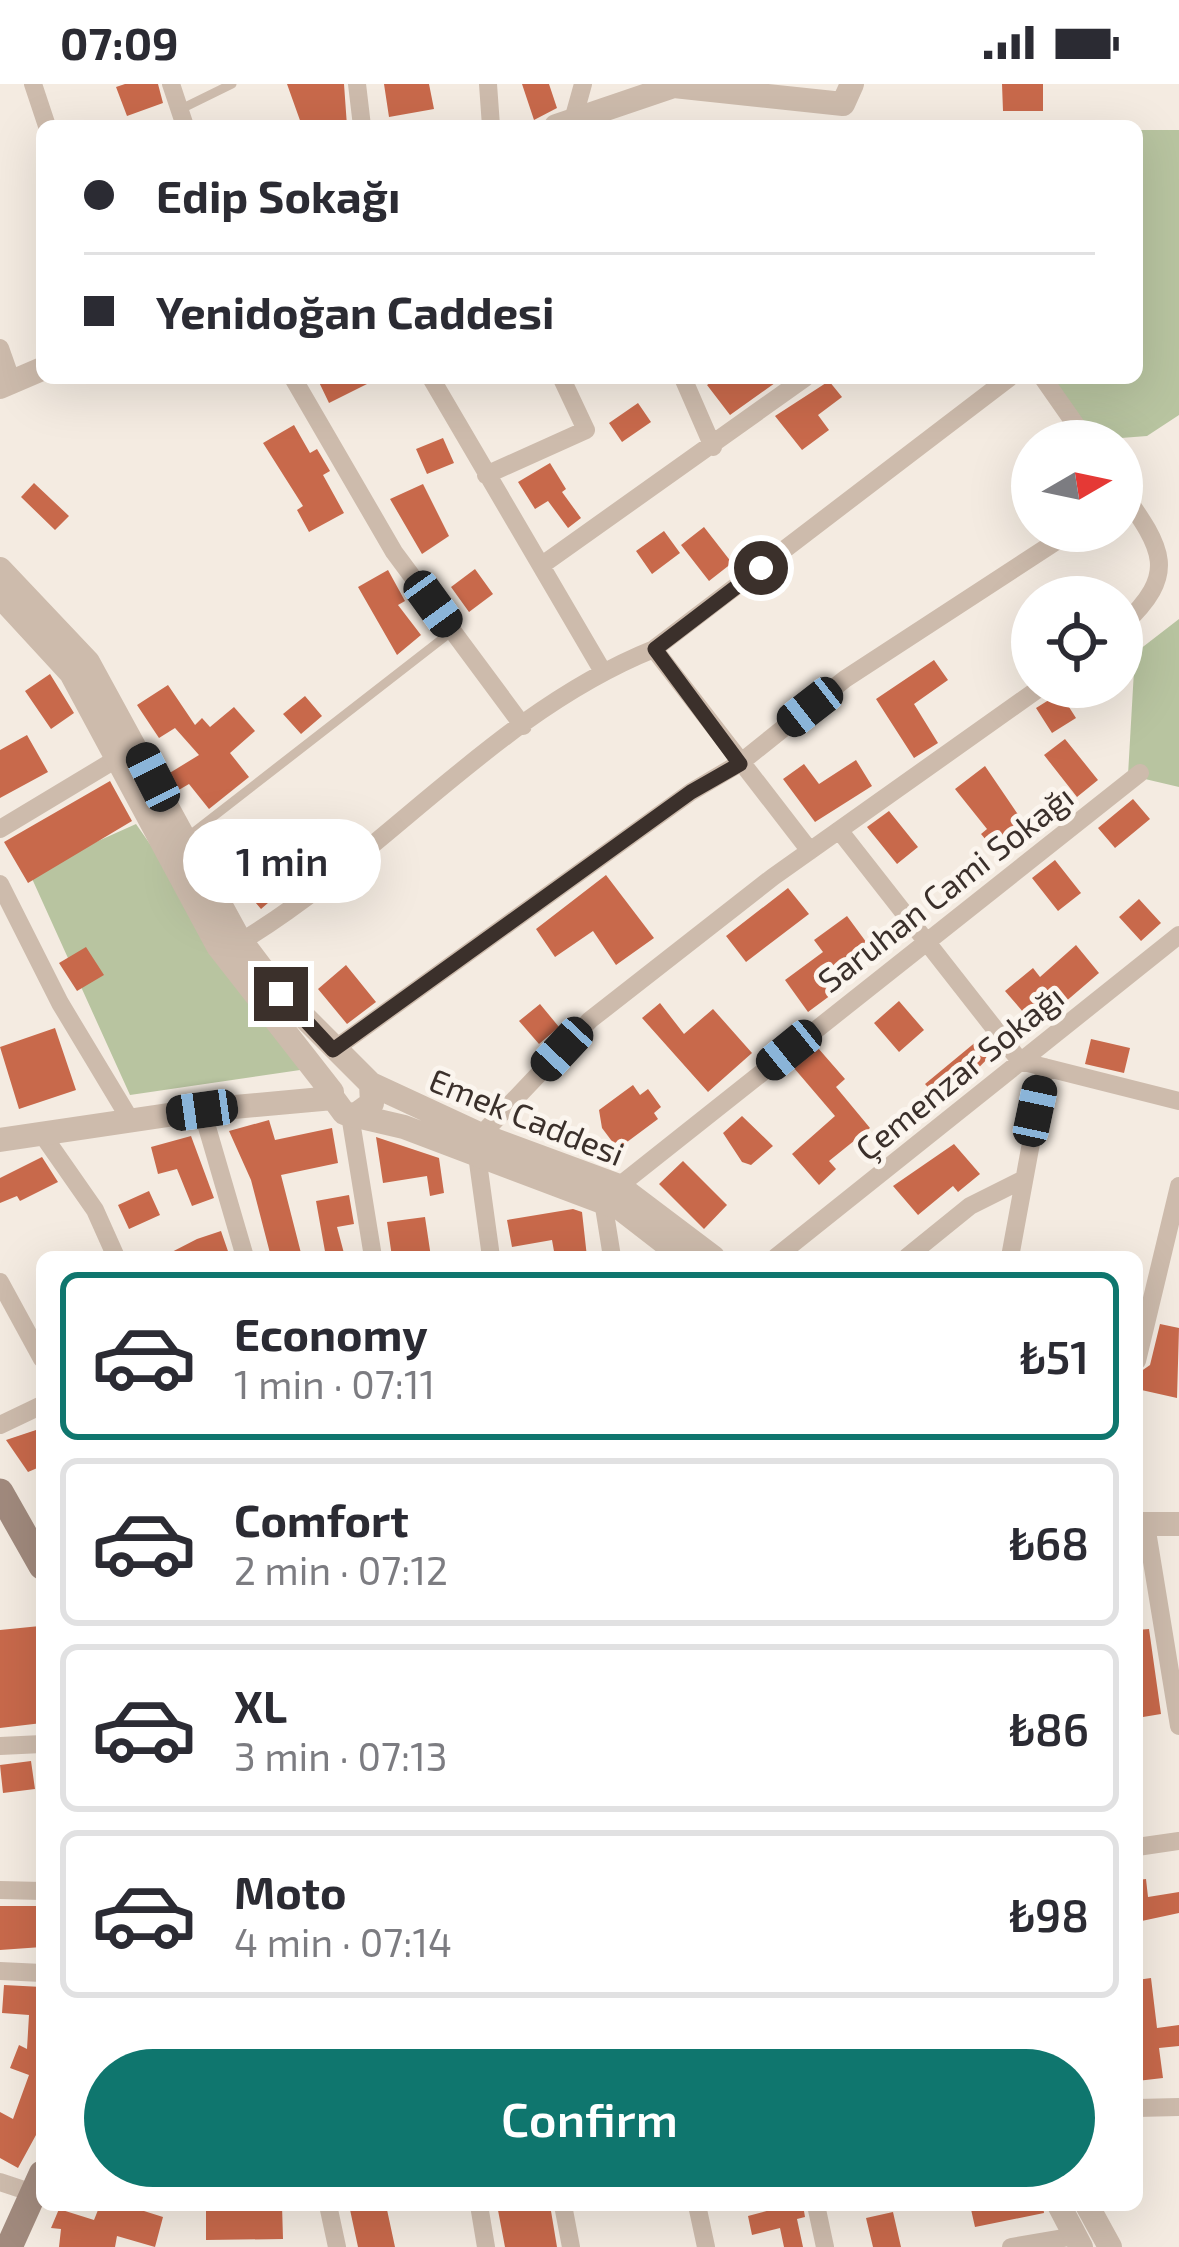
<!DOCTYPE html>
<html lang="en">
<head>
<meta charset="utf-8">
<style>
	body { margin:0; font-family:"Exo 2",sans-serif; background:#f7f7f7; color:#2b2b33; height:100vh; display:flex; flex-direction:column; font-size:45px; white-space:nowrap }
	* { box-sizing:border-box; margin:0 }
	p { font-size:39px; color:#7c7c81 }
	.icon { flex:none; width:66px; height:66px; fill:none; stroke:currentColor; stroke-width:2; stroke-linecap:round; stroke-linejoin:round }
	.map { position:relative; flex:1; overflow:hidden }
	.panel { position:absolute; left:36px; top:1167px; width:1107px; height:960px; display:flex; flex-direction:column; background:#fff; border-radius:18px; box-shadow:0 12px 48px #0002 }
	.panel>* { flex:none }
	.banner { position:absolute; left:36px; top:36px; width:1107px; height:264px; border-radius:18px; box-shadow:0 12px 48px #0002; display:grid; align-content:center; height:264px; padding:0 48px; background:#fff }
	.needle { width:78px; rotate:81deg }
	.fabs { position:absolute; left:1011px; top:336px; display:grid; gap:24px }
	.fabs a { display:grid; place-items:center; width:132px; height:132px; border-radius:50%; background:#fff; box-shadow:0 12px 48px #0002; font-size:60px }
	.end { position:absolute; width:54px; height:54px; margin:-27px; border:15px solid #3b302b; background:#fff; box-shadow:0 0 0 6px #fff }
	.from { border-radius:50% }
	.bubble { position:absolute; height:84px; border-radius:42px; background:#fff; box-shadow:0 12px 48px #0002; font-size:39px; font-weight:600; line-height:84px; text-align:center }
	.car { position:absolute; width:36px; height:72px; margin:-36px -18px; border-radius:15px; box-shadow:0 0 9px 3px #0007; background:linear-gradient(#222 24%,#8ab4d8 0 40%,#222 0 76%,#8ab4d8 0 86%,#222 0) }
	.banner b { display:flex; align-items:center; gap:42px; height:114px; font-size:45px }
	.banner b+b { border-top:3px solid #e1e1e2 }
	.banner i { width:30px; height:30px; background:#2b2b33 }
	ul { padding:21px 0 0; list-style:none }
	li { display:flex; align-items:center; gap:36px; height:168px; margin:0 24px 18px; padding:0 24px; border:6px solid #e1e1e2; border-radius:18px }
	li div { flex:1 }
	li b { display:block; font-size:45px }
	li em { font-style:normal; font-weight:600 }
	li.selected { border-color:#0f766e }
	li>.icon { width:108px; height:108px; stroke-width:1.5 }
	.action { display:flex; gap:24px; margin-top:auto; padding:24px 48px }
	.action a { flex:1; height:138px; border-radius:72px; background:#0f766e; color:#fff; font-size:48px; font-weight:600; line-height:138px; text-align:center }
	.status { display:flex; justify-content:space-between; align-items:center; height:84px; padding:0 60px; background:#fff; direction:ltr }
	.status svg { height:33px; fill:currentColor }
	.map>svg:first-child { display:block }
</style>
</head>
<body>
<div class="status"><b>07:09</b><svg viewBox="0 0 49 12"><path d="M0 12V9h3v3zM5 12V6h3v6zM10 12V3h3v9zM15 12V0h3v12zM26 1h20v11H26zM47 4h2v5h-2z"/></svg></div>
<div class="map">
<svg width="1179" height="2163" viewBox="0 0 1179 2163">
	<rect width="100%" height="100%" fill="#f4ebe1"/>
	<path fill="#b8c4a0" d="M1137,46H1179V331L1147,352L1082,357L1043,294H1137Z
		M1179,535V703L1128,691L1135,569Z
		M136,740L307,985L130,1011L29,788Z"/>
	<path fill="#c8694b" d="M125,0H158L163,19L127,32L116,3Z
		M287,0H344L347,42H302Z
		M384,0H429L434,25L389,33Z
		M522,0H549L557,24L534,36Z
		M1002,0H1043V27H1003Z
		M317,294H379L329,319Z
		M717,294H782L730,331L707,301Z
		M829,297L842,313L818,331L829,346L802,366L775,332Z
		M638,319L651,338L622,358L609,339Z
		M294,341L310,369L317,365L330,387L323,391L344,429L309,448L297,426L303,422L263,359Z
		M443,354L454,379L427,390L416,365Z
		M550,379L566,405L562,408L581,434L568,444L548,417L535,425L518,398Z
		M34,399L69,432L55,446L21,413Z
		M423,400L449,452L422,470L390,415Z
		M704,443L732,479L709,497L681,461Z
		M664,447L680,469L652,490L636,467Z
		M475,485L493,510L469,528L451,503Z
		M388,486L405,517L398,521L421,551L397,571L358,503Z
		M934,576L948,596L914,620L938,659L914,674L876,615Z
		M50,590L74,629L51,645L25,607Z
		M168,601L195,641L202,634L210,643L234,623L255,647L230,669L249,693L209,725L189,700L177,707L168,690L199,671L175,644L159,654L137,621Z
		M1060,609L1076,634L1052,649L1036,624Z
		M305,612L322,632L301,650L283,630Z
		M27,651L48,688L0,714V666Z
		M1065,655L1098,696L1077,713L1044,671Z
		M856,676L872,702L815,738L783,695L804,680L819,700Z
		M985,682L1032,751L1002,775L981,750L987,745L955,705Z
		M110,697L132,737L28,799L4,758Z
		M1133,715L1150,735L1115,764L1098,744Z
		M889,727L918,763L897,780L867,743Z
		M322,738L342,762L310,789L290,764Z
		M1055,776L1081,809L1058,827L1032,794Z
		M266,786L283,806L261,825L244,805Z
		M606,791L654,854L616,881L593,847L555,873L536,845Z
		M788,804L809,830L746,878L726,852Z
		M1139,815L1161,839L1141,857L1119,833Z
		M847,832L872,866L828,898L835,908L808,928L785,896L823,868L814,856Z
		M1076,861L1099,889L1036,943L1005,907L1033,884L1040,893Z
		M86,863L104,891L77,907L59,879Z
		M346,881L376,918L347,940L318,905Z
		M899,917L924,946L899,968L874,939Z
		M660,919L684,950L713,925L752,969L708,1008L642,934Z
		M540,920L559,943L539,960L519,937Z
		M55,944L76,1006L19,1025L0,963Z
		M983,952L995,967L949,1014L941,1005L935,1011L925,1000Z
		M1091,955L1130,964L1124,989L1085,980Z
		M818,964L845,995L836,1003L870,1044L829,1077L836,1085L819,1101L792,1070L835,1032L794,984Z
		M633,1001L640,1011L648,1005L661,1023L654,1029L658,1035L623,1061L619,1056L614,1060L602,1044L599,1026Z
		M742,1032L773,1062L751,1081L742,1078L723,1049Z
		M269,1036L275,1056L332,1044L338,1079L281,1091L302,1173H271L251,1096L229,1047Z
		M191,1052L214,1114L192,1122L177,1085L158,1090L151,1063Z
		M376,1053L439,1074L444,1109L430,1112L427,1092L383,1099Z
		M954,1060L980,1090L958,1108L953,1102L918,1131L893,1102Z
		M42,1073L58,1098L20,1117L17,1112L0,1119V1094Z
		M683,1077L727,1121L704,1145L659,1100Z
		M149,1107L160,1131L129,1145L118,1121Z
		M349,1111L354,1140L337,1143L345,1173H326L316,1117Z
		M573,1125L582,1128L587,1173H555L552,1156L512,1163L507,1136Z
		M425,1133L431,1173H392L387,1138Z
		M221,1147L230,1173H162L197,1155Z
		M1160,1240L1179,1244L1177,1314L1137,1305V1290L1150,1281Z
		M42,1344V1382L28,1388L6,1356Z
		M40,1542L42,1639L0,1644V1546Z
		M1149,1545L1161,1630L1137,1634V1546Z
		M31,1677L35,1705L3,1709L0,1681Z
		M1146,1795L1148,1813L1179,1808V1829L1137,1838V1796Z
		M0,1822H42V1863L0,1866Z
		M1151,1894L1157,1944L1179,1941V1962L1159,1964L1163,1994L1137,1997V1896Z
		M4,1901L42,1903V2040L18,2084L0,2074V2028L13,2035L29,1991L10,1984L19,1961L27,1965L29,1931L2,1929Z
		M100,2121H125L163,2133L155,2163L117,2152L115,2163H59L61,2145L51,2144L59,2125L94,2136Z
		M206,2121H282L283,2155L206,2156Z
		M349,2121H386L395,2163H358Z
		M497,2121H550L557,2163H505Z
		M773,2121H803L805,2133L797,2135L803,2163H784L780,2144L752,2151L748,2132L774,2125Z
		M970,2121H1043L1044,2129L975,2143Z
		M893,2128L901,2163H873L866,2134Z"/>
	<g fill="none" stroke-linecap="round" stroke-linejoin="round">
		<path stroke="#cdbbac" stroke-width="9" d="M179,26L232,0
			M186,754L451,548"/>
		<path stroke="#cdbbac" stroke-width="18" d="M33,0L47,42
			M171,0L185,42
			M357,0L362,42
			M488,0L491,42
			M573,36L583,0
			M0,264L12,298
			M293,294L394,468L523,642
			M431,294L602,586
			M683,294L713,363
			M1043,294L1087,357
			M486,391L586,346L562,295
			M1122,407C1163,466 1179,489 1122,542
			M542,481L805,294
			M654,565L1009,294
			M0,745L128,668
			M839,746L1020,977L1179,1017
			M0,800L60,919L131,1037
			M242,857C385,770 497,628 654,565L810,767
			M333,966L691,708L740,679L845,595L1072,447
			M202,1026L245,1173
			M350,1031L373,1173
			M42,1050L95,1126L116,1173
			M481,1051L590,936L773,793L1041,603
			M477,1071L491,1173
			M619,1102L1140,689
			M603,1117L612,1173
			M776,1173L1179,851
			M907,1173L970,1122L1022,1096
			M1010,1173L1045,983
			M0,1198L42,1275
			M1137,1277L1179,1102
			M0,1341L42,1321
			M1146,1441L1179,1642
			M0,1662L42,1660
			M1137,1763L1179,1757
			M0,1806L42,1807
			M0,1887L42,1889
			M1137,2024L1179,2023
			M0,2098L33,2109
			M328,2121L337,2163
			M479,2121L486,2163
			M563,2121L571,2163
			M697,2121L706,2163
			M816,2121L825,2163
			M1011,2163L1075,2152"/>
		<path stroke="#cdbbac" stroke-width="24" d="M556,42L674,2L843,20L852,0
			M0,303L42,285
			M0,485L88,578L238,853L281,910L371,1000L372,1019L357,1030
			M0,512L71,589L218,862L332,1008
			M371,1000L481,1051L619,1102L713,1173
			M333,1014L344,1029L404,1043L621,1125L683,1173
			M0,1056L202,1026L333,1014
			M1137,1440H1179
			M1059,2121L1081,2163
			M1087,2121L1110,2163"/>
		<path stroke="#a18a7d" stroke-width="27" d="M0,1408L42,1482
			M9,2163L42,2090"/>
	</g>
	<g fill="none" stroke-linecap="round" stroke-linejoin="round">
		<path stroke="#3b302b" stroke-width="15" d="M281,910L333,966L691,708L740,680L655,565L761,484"/>
	</g>
	<g text-anchor="middle" dominant-baseline="central" stroke-width="10" stroke-linejoin="round" paint-order="stroke">
		<g font-size="33" fill="#3b302b" stroke="#fbf5ee">
			<text transform="translate(945 804) rotate(-38)">Saruhan Cami Sokağı</text>
			<text transform="translate(959 988) rotate(-39)">Çemenzar Sokağı</text>
			<text transform="translate(527 1032) rotate(22)">Emek Caddesi</text>
		</g>
	</g>
</svg>
<div class="fabs">
<a><svg class="needle" viewBox="-14 -14 28 28"><path d="M0-13l5 13h-10z" fill="#e53935"/><path d="M0 13l5-13h-10z" fill="#7c7c81"/></svg></a>
<a><svg class="icon" aria-label="locate" viewBox="0 0 24 24"><circle cx="12" cy="12" r="6"/><path d="M12 2v4M12 18v4M2 12h4M18 12h4"/></svg></a>
</div>
<i class="end from" style="left:761px;top:484px"></i>
<i class="end" style="left:281px;top:910px"></i>
<div class="bubble" style="left:183px;top:735px;width:198px">1 min</div>
<i class="car" style="left:433px;top:520px;rotate:144deg"></i>
<i class="car" style="left:810px;top:623px;rotate:232deg"></i>
<i class="car" style="left:153px;top:693px;rotate:333deg"></i>
<i class="car" style="left:562px;top:965px;rotate:223deg"></i>
<i class="car" style="left:789px;top:966px;rotate:231deg"></i>
<i class="car" style="left:202px;top:1026px;rotate:262deg"></i>
<i class="car" style="left:1035px;top:1027px;rotate:12deg"></i>
<div class="banner">
<b><i class="from"></i>Edip Sokağı</b>
<b><i></i>Yenidoğan Caddesi</b>
</div>
<section class="panel">
<ul>
<li class="selected"><svg class="icon" aria-label="car" viewBox="0 0 24 24"><path d="M5 17H2v-5l4-1 3-4h7l3 4 3 1v5h-3M9 17h6M6 11h13"/><circle cx="7" cy="17" r="2"/><circle cx="17" cy="17" r="2"/></svg><div><b>Economy</b><p>1 min · 07:11</p></div><em>₺51</em></li>
<li><svg class="icon" aria-label="car" viewBox="0 0 24 24"><path d="M5 17H2v-5l4-1 3-4h7l3 4 3 1v5h-3M9 17h6M6 11h13"/><circle cx="7" cy="17" r="2"/><circle cx="17" cy="17" r="2"/></svg><div><b>Comfort</b><p>2 min · 07:12</p></div><em>₺68</em></li>
<li><svg class="icon" aria-label="car" viewBox="0 0 24 24"><path d="M5 17H2v-5l4-1 3-4h7l3 4 3 1v5h-3M9 17h6M6 11h13"/><circle cx="7" cy="17" r="2"/><circle cx="17" cy="17" r="2"/></svg><div><b>XL</b><p>3 min · 07:13</p></div><em>₺86</em></li>
<li><svg class="icon" aria-label="car" viewBox="0 0 24 24"><path d="M5 17H2v-5l4-1 3-4h7l3 4 3 1v5h-3M9 17h6M6 11h13"/><circle cx="7" cy="17" r="2"/><circle cx="17" cy="17" r="2"/></svg><div><b>Moto</b><p>4 min · 07:14</p></div><em>₺98</em></li>
</ul>
<div class="action"><a>Confirm</a></div>
</section>
</div>
</body>
</html>
